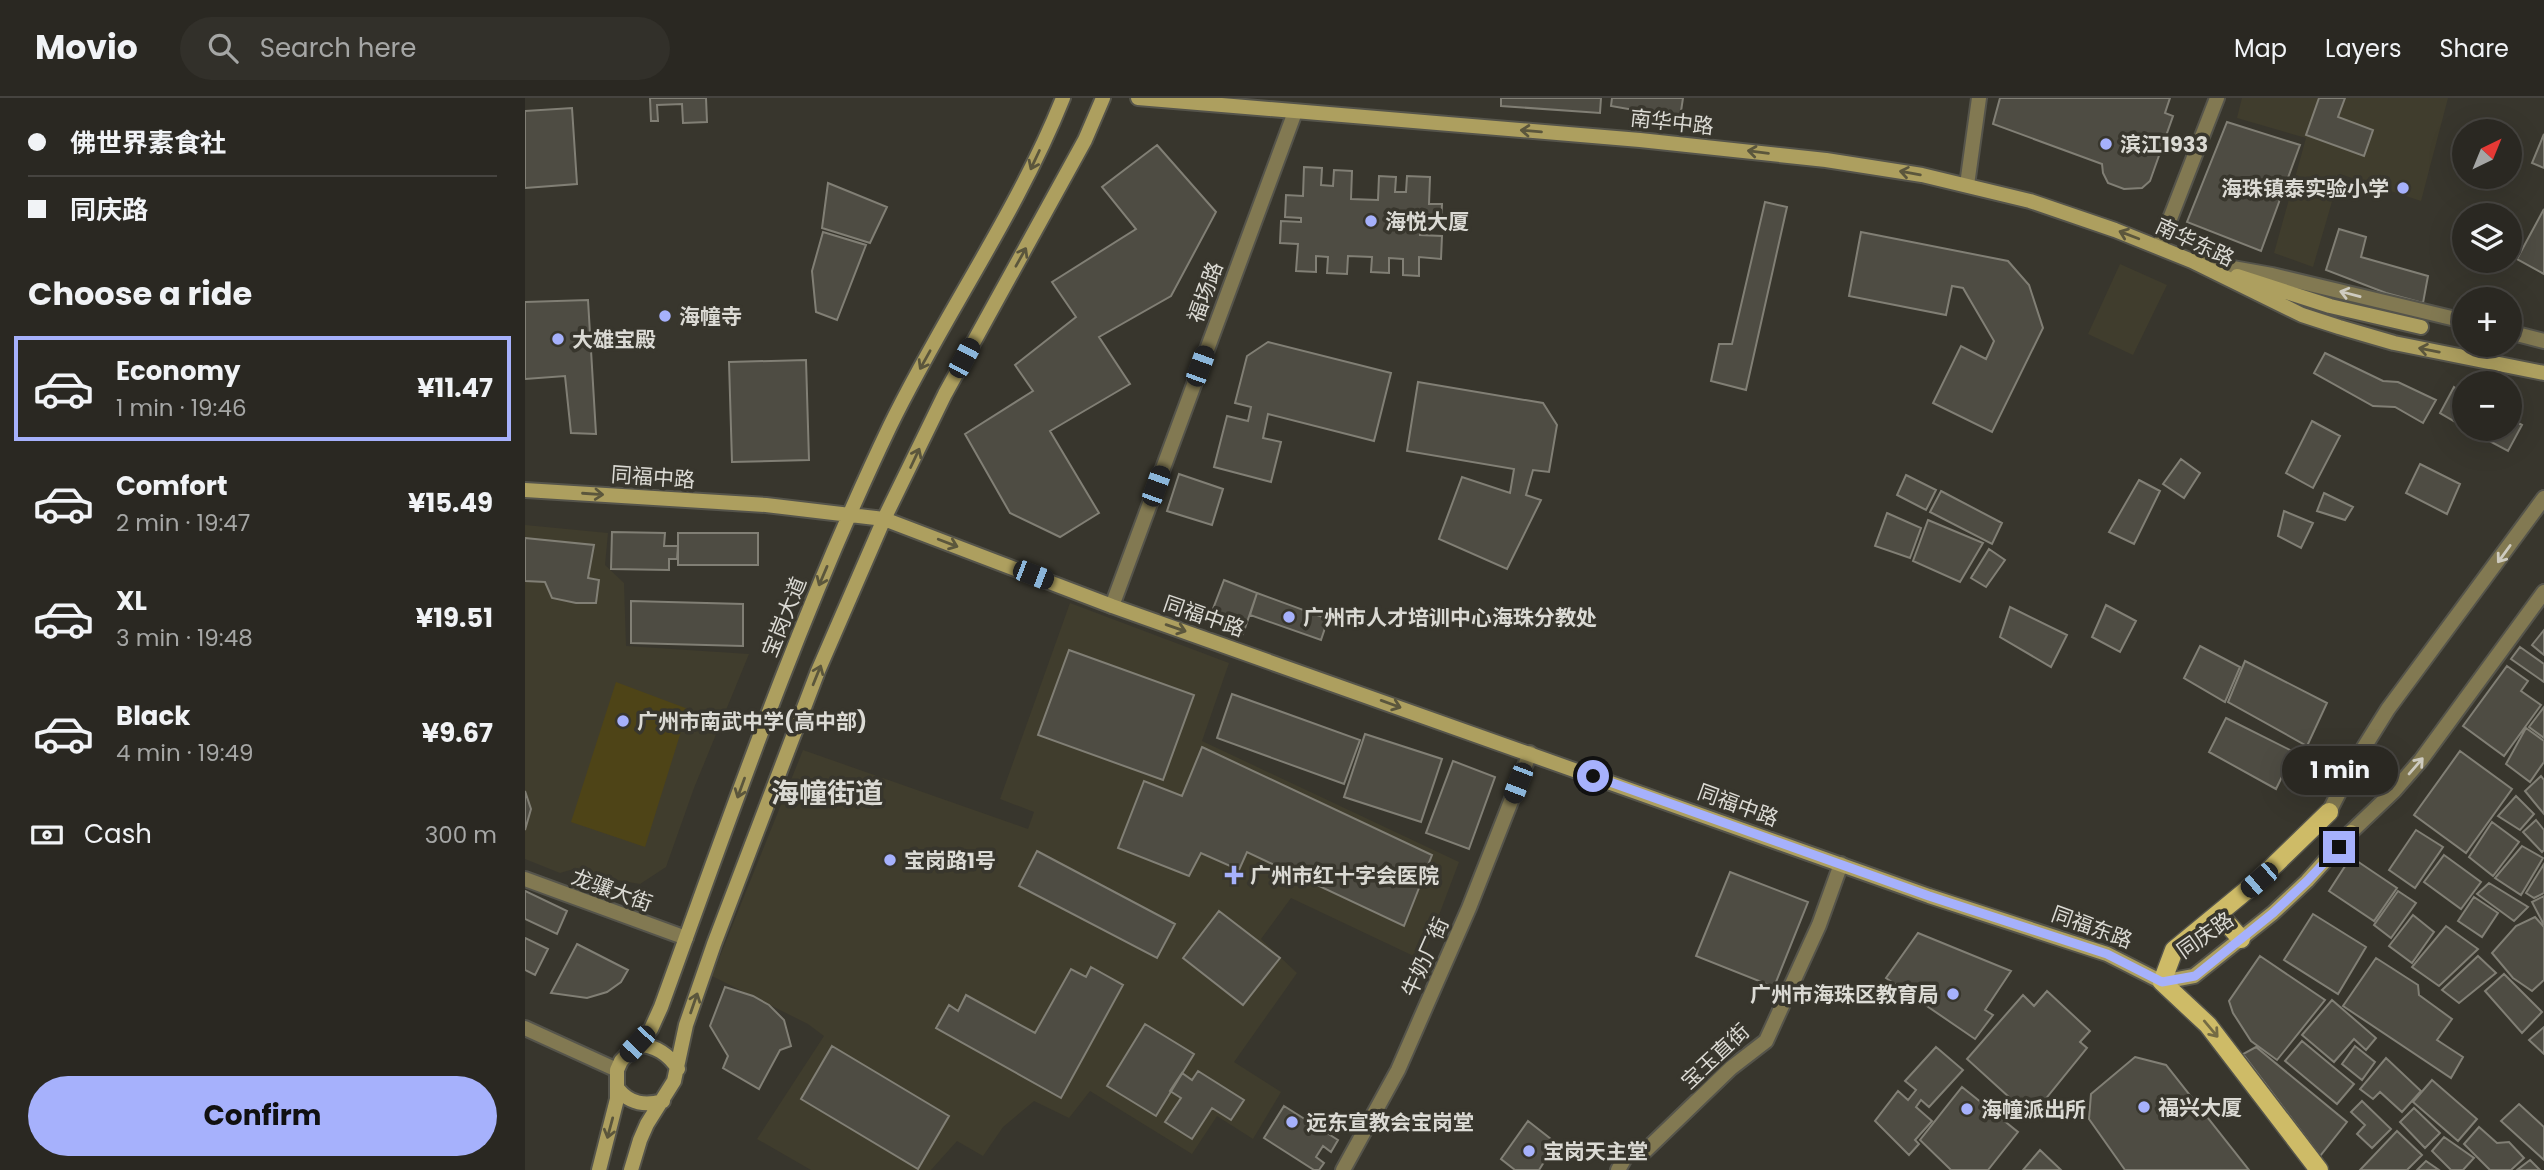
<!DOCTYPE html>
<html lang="en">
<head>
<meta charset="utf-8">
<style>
	body { margin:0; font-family:Poppins,"Noto Sans SC",sans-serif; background:#32302a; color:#f1f3f6; height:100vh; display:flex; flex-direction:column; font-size:26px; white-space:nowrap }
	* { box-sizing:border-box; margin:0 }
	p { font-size:23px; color:#a5a6a5 }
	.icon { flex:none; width:38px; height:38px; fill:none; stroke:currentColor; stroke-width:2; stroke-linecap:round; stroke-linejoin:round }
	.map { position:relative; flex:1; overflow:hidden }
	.drawer { display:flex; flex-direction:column; background:#2a2822; width:525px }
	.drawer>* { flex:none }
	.banner { display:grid; align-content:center; height:154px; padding:0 28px; background:#2a2822 }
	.needle { width:46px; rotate:43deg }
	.buttons { position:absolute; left:1927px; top:21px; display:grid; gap:14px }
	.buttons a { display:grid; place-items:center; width:70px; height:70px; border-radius:50%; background:#2a2822; box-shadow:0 7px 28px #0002,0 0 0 2px #464440; font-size:35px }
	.end { position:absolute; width:32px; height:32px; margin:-16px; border:9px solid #a6b1fc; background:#111; box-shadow:0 0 0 4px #111 }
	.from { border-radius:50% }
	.bubble { position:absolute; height:49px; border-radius:24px; background:#2a2822; box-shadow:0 7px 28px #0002,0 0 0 2px #464440; font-size:23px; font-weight:700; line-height:49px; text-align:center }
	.car { position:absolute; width:21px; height:42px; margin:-21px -10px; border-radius:9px; box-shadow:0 0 5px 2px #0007; background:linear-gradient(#222 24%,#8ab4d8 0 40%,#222 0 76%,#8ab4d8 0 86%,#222 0) }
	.banner b { display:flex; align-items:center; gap:24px; height:66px; font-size:26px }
	.banner b+b { border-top:2px solid #464440 }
	.banner i { width:18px; height:18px; background:#f1f3f6 }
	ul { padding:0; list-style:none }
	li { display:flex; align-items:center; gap:21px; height:105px; margin:0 14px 10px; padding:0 14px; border:4px solid transparent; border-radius:0px }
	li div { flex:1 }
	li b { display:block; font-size:26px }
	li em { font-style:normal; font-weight:700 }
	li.selected { border-color:#a6b1fc }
	li>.icon { width:63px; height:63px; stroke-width:1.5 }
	h2 { padding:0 28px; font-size:32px; line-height:84px }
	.pay { display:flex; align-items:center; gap:18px; height:77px; padding:0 28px; font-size:26px }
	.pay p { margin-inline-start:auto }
	.cta { display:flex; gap:14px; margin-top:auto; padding:14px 28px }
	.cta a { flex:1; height:80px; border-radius:42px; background:#a6b1fc; color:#111; font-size:28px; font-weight:700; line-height:80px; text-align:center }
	header { display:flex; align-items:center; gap:42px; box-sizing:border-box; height:98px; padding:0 35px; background:#2a2822; border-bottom:2px solid #464440 }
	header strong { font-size:33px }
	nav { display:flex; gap:38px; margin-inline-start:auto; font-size:24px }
	.search { width:490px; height:63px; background:#32302a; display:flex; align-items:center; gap:18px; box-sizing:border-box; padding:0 24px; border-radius:38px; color:#a5a6a5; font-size:26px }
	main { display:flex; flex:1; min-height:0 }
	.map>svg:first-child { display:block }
</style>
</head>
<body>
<header>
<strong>Movio</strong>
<div class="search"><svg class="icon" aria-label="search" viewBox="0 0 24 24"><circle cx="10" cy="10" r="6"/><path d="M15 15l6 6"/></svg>Search here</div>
<nav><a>Map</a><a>Layers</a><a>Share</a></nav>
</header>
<main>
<section class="drawer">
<div class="banner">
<b><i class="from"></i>佛世界素食社</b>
<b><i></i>同庆路</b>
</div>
<h2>Choose a ride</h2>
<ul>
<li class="selected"><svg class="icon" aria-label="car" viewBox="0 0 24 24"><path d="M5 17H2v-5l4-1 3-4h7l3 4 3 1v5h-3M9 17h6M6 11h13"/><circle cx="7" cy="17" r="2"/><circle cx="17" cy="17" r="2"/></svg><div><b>Economy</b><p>1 min · 19:46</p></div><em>¥11.47</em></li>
<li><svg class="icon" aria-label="car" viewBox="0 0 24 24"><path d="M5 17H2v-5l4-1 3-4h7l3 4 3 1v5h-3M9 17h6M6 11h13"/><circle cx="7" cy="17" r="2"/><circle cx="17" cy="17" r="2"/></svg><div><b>Comfort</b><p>2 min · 19:47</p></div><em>¥15.49</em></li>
<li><svg class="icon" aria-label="car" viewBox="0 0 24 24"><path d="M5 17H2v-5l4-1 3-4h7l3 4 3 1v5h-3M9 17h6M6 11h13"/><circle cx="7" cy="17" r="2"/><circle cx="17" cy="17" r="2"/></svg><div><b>XL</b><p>3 min · 19:48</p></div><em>¥19.51</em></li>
<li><svg class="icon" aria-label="car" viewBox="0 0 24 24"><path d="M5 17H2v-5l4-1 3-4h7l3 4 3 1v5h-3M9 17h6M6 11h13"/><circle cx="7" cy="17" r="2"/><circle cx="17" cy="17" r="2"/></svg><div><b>Black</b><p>4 min · 19:49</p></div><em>¥9.67</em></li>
</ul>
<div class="pay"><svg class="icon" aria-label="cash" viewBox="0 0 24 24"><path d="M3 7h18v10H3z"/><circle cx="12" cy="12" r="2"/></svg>Cash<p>300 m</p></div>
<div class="cta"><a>Confirm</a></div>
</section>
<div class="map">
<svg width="2019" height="1072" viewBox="0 0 2019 1072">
	<rect width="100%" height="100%" fill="#38362d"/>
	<path fill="#403d2d" d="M1717,0H1923L1896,103L1815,76L1788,169L1749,155L1781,40L1712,20Z
		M1595,166L1642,187L1608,257L1563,236Z
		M0,427L83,435L80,467L99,485L101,548L224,556L169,690L141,769L115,786L91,782L52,770L35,775L0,761Z
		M545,505L704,565L677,643L934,764L897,862L766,800L736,841L772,875L709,964L756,994L728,1041L692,1018L667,1056L565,993L544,1020L509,1003L478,1029L458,1058L432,1043L406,1072H286L232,1041L299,938L283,926L187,878L278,652L503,731L509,714L475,701Z"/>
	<path fill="#4e4417" d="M91,584L163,611L120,749L46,724Z"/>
	<path fill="#4e4c43" stroke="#817f75" stroke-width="2" d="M125,0H181L182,24L158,25L157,6L132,7L133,23H126Z
		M976,0H1076L1075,15L976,8Z
		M1087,0H1158L1155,20L1086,8Z
		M1475,0H1645L1640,15L1648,18L1625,83L1617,90L1599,91L1583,85L1578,75L1577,66L1468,26Z
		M1794,0H1820L1813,19L1848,32L1839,58L1781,37Z
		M47,10L52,86L0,90V13Z
		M1702,24L1775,47L1736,153L1662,124Z
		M2019,36V70L2007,65Z
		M632,47L691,114L646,198L574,239L605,286L525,333L574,415L535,439L485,415L440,336L508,293L490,267L551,219L527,184L611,131L577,89Z
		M779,69L797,70L796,87L808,88L809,72L827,73L826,101L853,102L854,78L871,79L870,94H881L882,78L905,79L904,106H917L916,130L895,129V137L917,138L916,161L894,159V178L878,177V161L864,160V175L846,174L847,159L823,158L822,176L802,175L803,159L791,158V174L771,173L773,146L755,145L756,123L776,124V120L760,119L761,97L778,98Z
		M303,85L362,109L345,145L297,130Z
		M1240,104L1262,109L1221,292L1186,283L1194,246H1207Z
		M2019,111V176L1992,161Z
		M1814,131L1841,139L1836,159L1903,178L1898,205L1861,195L1801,172Z
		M298,134L341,147L312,222L291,214L287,173Z
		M1336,134L1483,163L1504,187L1518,230L1467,334L1408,305L1436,248L1461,261L1469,243L1438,190L1427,188L1421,217L1324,198Z
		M63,202L71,336L46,335L40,278L0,281V204Z
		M743,244L866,275L849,343L743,316L738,340L756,344L746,384L689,369L702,318L723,323L726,309L710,305L722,258Z
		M1800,255L1858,283L1873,284L1911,302L1898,325L1870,309L1848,308L1789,275Z
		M281,262L284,362L207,364L204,264Z
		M893,284L1018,305L1032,327L1024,374L1008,372L1001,397L1016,402L982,471L914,441L937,379L985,395L989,371L882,353Z
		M1929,289L1939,295V329L1915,315Z
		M1984,320L1997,327L1983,353L1942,331H1984Z
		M1787,323L1815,338L1788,390L1761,375Z
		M1656,361L1675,375L1659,400L1638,386Z
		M1895,366L1935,386L1922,416L1881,395Z
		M654,376L698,391L687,427L642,413Z
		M1381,377L1411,392L1401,412L1372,397Z
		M1614,382L1635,393L1609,446L1584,434Z
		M1416,393L1477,425L1467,446L1405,414Z
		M1799,395L1828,409L1820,422L1792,413Z
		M1759,413L1788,425L1776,450L1753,438Z
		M1362,415L1396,430L1385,460L1350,448Z
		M1403,422L1458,445L1435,484L1388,463Z
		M87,434L140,435L139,448H153L152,461H144V472L86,471Z
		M153,435H233V467H153Z
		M0,440L69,447L63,480L74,482L71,505H51L27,500L20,484L0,483Z
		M1464,451L1480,462L1461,489L1446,480Z
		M699,482L732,495L718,536L683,524Z
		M732,495L803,521L796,542L725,517Z
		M106,503L218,506V548L106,545Z
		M1581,507L1611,523L1595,554L1567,539Z
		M1485,509L1542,537L1526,569L1475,539Z
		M2019,532V557L2007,547Z
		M1675,548L1715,569L1700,604L1659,580Z
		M1995,549L2019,566V584L1986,561Z
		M544,552L669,597L638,682L513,637Z
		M1720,563L1802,605L1782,648L1703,604Z
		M1982,568L2003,583L1996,593L2016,607L1979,658L1938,628Z
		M707,596L835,642L819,686L692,640Z
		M2019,609V640L2004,629Z
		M1701,620L1769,654L1751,691L1684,654Z
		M2001,630L2019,643V664L2005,684L1981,666Z
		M840,636L917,661L896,724L819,699Z
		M677,649L907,757L879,828L722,754L714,772L676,755L664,778L593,750L619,683L657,698Z
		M1935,653L1987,691L1941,755L1889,717Z
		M928,663L970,679L944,751L901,735Z
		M2016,678L2019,682V716L2000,693Z
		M0,693L6,711L0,732Z
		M1991,698L2009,716L1995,732L1973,718Z
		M2011,722L2019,732V752L2017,754L1998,734Z
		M1967,724L1994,744L1968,778L1944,759Z
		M1891,732L1918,749L1890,790L1864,772Z
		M1997,748L2018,760L1996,797L1970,780Z
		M512,753L650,826L632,860L494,788Z
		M1919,757L1956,784L1936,811L1899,784Z
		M1826,759L1872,790L1849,823L1804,793Z
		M2019,766V795L2009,800L2001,795Z
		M1205,774L1283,804L1249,889L1171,858Z
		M1964,785L2003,809L1989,823L1952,796Z
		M0,793L42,813L32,836L0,821Z
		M1873,793L1891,805L1866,840L1849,827Z
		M2019,798V827L2007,804Z
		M1949,799L1973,815L1957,839L1933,823Z
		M694,813L755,860L718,907L658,860Z
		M1788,816L1841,849L1813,896L1759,862Z
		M1888,817L1909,834L1887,865L1864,848Z
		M2010,819L2019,829V882L2007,893L1988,880L1967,855L1991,828Z
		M1921,828L1953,851L1914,888L1887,869Z
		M1393,835L1486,873L1460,912L1468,917L1450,941L1361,880Z
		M0,840L23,851L10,877L0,872Z
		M52,846L103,872L96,884L82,894L62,900L26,895Z
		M1735,858L1800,902L1752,962L1726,943L1708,915L1704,903Z
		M1953,858L1971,875L1934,905L1917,892Z
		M1851,860L1893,887L1894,897L1927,921L1912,942L1938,959L1926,980L1818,908Z
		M566,869L598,887L536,1000L411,930L424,907L433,913L441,897L510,935L546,871L561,879Z
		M1979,876L2017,914L1997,935L1960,893Z
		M200,889L228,898L244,907L259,922L266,948L255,952L234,991L198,970L203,958L185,928Z
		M1522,893L1565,933L1555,944L1562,950L1506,1019L1442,961L1498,897L1509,908Z
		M1807,902L1851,940L1841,952L1829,941L1809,964L1777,937Z
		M620,926L669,956L631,1018L582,988Z
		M2019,929V956L2004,942Z
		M1777,943L1829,986L1812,1006L1760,963Z
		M307,948L424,1018L393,1071L276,1001Z
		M1830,948L1850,964L1837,982L1817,966Z
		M1411,949L1438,972L1404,1009L1396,1002L1391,1009L1407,1023L1390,1042L1394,1046L1384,1057L1350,1023L1373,993L1383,1002L1391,992L1380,983Z
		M1731,949L1822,1024L1795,1058L1718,956Z
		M1610,959L1641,967L1724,1072H1600L1564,1021L1566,996Z
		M1861,960L1896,993L1877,1014L1855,994L1848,1001L1835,991Z
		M673,973L719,1002L706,1022L687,1010L667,1041L640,1024L656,1000L645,993L657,975L667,982Z
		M1907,982L1952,1021L1933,1043L1888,1004Z
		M1437,989L1493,1034L1463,1072H1426L1395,1042Z
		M1837,1003L1866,1031L1847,1050L1832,1036L1840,1027L1826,1014Z
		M1994,1006L2019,1029V1062L1976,1023Z
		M759,1008L813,1042L806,1054L798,1048L791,1059L799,1065L794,1072H789L739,1040Z
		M1889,1010L1915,1035L1900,1050L1875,1024Z
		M1003,1023L1031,1045L1014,1072H990L976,1061Z
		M1954,1029L1972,1045L1984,1044L1999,1060L1986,1072H1965L1939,1046Z
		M1872,1033L1897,1057L1882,1072H1835Z
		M1919,1039L1949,1060L1938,1072H1926L1907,1053Z
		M1515,1052L1536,1072H1498Z
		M2005,1062L2015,1072H1992Z
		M1901,1063L1914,1072H1892Z"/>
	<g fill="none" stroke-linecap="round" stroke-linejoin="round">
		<g stroke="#55544b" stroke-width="18">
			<path id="minor" d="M1442,87L1454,0
				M1634,149L1692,0
				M0,781L161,840
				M0,930L92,972
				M818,1072L873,972L944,810L1005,655
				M1093,1072L1104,1053L1117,1056L1206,970L1241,943L1294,827L1316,766"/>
		</g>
		<g stroke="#55544b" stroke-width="18">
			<path id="tertiary" d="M1674,164L1747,177L1939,223
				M1984,234L2019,243
				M587,508L770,14
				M1804,714L1828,667L1863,611L2019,400
				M1826,734L1869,693L1896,662L2019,494"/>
		</g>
		<g stroke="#55544b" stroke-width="18">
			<path id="secondary" d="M613,0L1115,42L1301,62L1397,77L1505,103L1590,132L1667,163L1777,217L1814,229L1869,245L2019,275
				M1712,178L1805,208L1896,229
				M0,392L241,407L359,421L587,508L1404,798L1582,856L1637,884L1669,878L1748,815L1782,783L1826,734
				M112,946C130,948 143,955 153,971
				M93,991C105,1006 120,1008 138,1003
				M74,1072L92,1001V972L96,963L126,931L136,909C207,713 275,516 365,328C419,217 492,115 538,0
				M106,1072L115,1042L122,1026L149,983L161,927L189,846L293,573L359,421L420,296L560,42L578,0"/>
		</g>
		<g stroke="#55544b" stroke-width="21">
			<path id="primary" d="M1694,816L1716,841
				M1794,1072L1683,927L1637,884L1649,852L1734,782L1804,714"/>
		</g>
		<use href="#minor" stroke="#827952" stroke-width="14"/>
		<use href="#tertiary" stroke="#827952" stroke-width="14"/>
		<use href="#secondary" stroke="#ad9f5f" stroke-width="14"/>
		<use href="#primary" stroke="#cebb67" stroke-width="18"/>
	</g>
	<defs><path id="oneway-shaft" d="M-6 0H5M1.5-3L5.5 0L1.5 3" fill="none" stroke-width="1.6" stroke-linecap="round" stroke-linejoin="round" transform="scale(1.75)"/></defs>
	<g stroke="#5b563c">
		<use href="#oneway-shaft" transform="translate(1006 33) rotate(-175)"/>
		<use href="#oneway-shaft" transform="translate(1233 54) rotate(-173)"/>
		<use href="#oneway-shaft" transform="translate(510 62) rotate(115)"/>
		<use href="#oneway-shaft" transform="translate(1385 75) rotate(-170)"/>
		<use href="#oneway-shaft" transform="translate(1604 137) rotate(-159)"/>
		<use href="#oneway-shaft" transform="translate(496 159) rotate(-61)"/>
		<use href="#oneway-shaft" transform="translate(1904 252) rotate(-169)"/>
		<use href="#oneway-shaft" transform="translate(400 262) rotate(119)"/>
		<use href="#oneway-shaft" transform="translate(390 360) rotate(-65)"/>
		<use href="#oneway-shaft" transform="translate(68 396) rotate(4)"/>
		<use href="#oneway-shaft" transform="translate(423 445) rotate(21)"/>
		<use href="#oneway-shaft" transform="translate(298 478) rotate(113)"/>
		<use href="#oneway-shaft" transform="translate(651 530) rotate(19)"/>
		<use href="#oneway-shaft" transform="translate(292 577) rotate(-68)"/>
		<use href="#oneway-shaft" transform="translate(866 606) rotate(20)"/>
		<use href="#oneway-shaft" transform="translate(216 690) rotate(110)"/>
		<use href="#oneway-shaft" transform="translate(169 905) rotate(-71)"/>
		<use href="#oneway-shaft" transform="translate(85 1030) rotate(105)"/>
	</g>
	<g stroke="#cecbc0">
		<use href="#oneway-shaft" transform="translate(1825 196) rotate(-165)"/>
		<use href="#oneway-shaft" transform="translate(1979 456) rotate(126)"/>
		<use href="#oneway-shaft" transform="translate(1891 668) rotate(-49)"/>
	</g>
	<use stroke="#746b44" href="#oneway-shaft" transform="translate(1686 931) rotate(50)"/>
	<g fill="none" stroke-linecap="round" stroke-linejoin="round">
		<path stroke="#a6b1fc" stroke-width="9" d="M1068,678L1404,798L1582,856L1637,884L1670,878L1748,815L1782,783L1814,749"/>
	</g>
	<g fill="#a6b1fc" stroke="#38362d" stroke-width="2.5">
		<circle cx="1581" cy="46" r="7"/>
		<circle cx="1878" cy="90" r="7"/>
		<circle cx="846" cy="123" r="7"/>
		<circle cx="140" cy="218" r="7"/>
		<circle cx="33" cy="241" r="7"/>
		<circle cx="764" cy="519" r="7"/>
		<circle cx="98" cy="623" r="7"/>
		<circle cx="365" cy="762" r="7"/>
		<path d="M705.5 766.5h7v7h7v7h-7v7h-7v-7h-7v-7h7z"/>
		<circle cx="1428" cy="896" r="7"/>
		<circle cx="1619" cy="1009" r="7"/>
		<circle cx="1442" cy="1011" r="7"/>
		<circle cx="767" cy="1024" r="7"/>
		<circle cx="1004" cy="1053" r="7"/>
	</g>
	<g text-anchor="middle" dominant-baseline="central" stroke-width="7" stroke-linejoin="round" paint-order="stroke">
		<g font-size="21" fill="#dbdad4" stroke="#38362d">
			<text transform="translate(1147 24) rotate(6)">南华中路</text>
			<text transform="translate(1670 144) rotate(25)">南华东路</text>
			<text transform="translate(680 194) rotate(-70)">福场路</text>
			<text transform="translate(128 379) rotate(4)">同福中路</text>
			<text transform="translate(679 518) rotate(19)">同福中路</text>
			<text transform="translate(259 519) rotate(-68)">宝岗大道</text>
			<text transform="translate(1213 707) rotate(20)">同福中路</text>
			<text transform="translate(87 792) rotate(20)">龙骧大街</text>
			<text transform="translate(1567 829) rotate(20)">同福东路</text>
			<text transform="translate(1680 837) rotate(-35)">同庆路</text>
			<text transform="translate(900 859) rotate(-66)">牛奶厂街</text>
			<text transform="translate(1190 958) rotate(-43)">宝玉直街</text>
		</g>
		<g font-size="21" font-weight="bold" fill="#dbdad4" stroke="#38362d" text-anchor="start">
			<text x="1595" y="46">滨江1933</text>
			<text x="1864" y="90" text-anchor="end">海珠镇泰实验小学</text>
			<text x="860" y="123">海悦大厦</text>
			<text x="154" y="218">海幢寺</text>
			<text x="47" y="241">大雄宝殿</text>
			<text x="778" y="519">广州市人才培训中心海珠分教处</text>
			<text x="112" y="623">广州市南武中学(高中部)</text>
			<text x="379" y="762">宝岗路1号</text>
			<text x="725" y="777">广州市红十字会医院</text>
			<text x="1414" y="896" text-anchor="end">广州市海珠区教育局</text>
			<text x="1633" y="1009">福兴大厦</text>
			<text x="1456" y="1011">海幢派出所</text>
			<text x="781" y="1024">远东宣教会宝岗堂</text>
			<text x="1018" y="1053">宝岗天主堂</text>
		</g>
		<g font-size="28" font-weight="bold" fill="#dbdad4" stroke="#38362d">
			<text x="302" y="695">海幢街道</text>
		</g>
	</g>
</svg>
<div class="buttons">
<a><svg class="needle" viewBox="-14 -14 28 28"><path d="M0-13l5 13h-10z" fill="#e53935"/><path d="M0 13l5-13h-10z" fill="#a5a6a5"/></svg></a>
<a><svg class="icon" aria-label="layers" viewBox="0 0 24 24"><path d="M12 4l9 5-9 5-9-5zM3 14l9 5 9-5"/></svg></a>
<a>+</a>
<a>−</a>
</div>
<i class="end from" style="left:1068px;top:678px"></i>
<i class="end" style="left:1814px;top:749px"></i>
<div class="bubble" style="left:1757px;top:648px;width:116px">1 min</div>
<i class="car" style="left:439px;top:260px;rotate:28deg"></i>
<i class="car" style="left:675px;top:268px;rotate:20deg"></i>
<i class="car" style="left:631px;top:388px;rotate:20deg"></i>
<i class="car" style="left:508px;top:477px;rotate:111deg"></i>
<i class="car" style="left:993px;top:685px;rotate:201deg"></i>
<i class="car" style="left:1734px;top:782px;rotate:229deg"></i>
<i class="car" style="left:112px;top:946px;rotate:223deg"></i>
</div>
</main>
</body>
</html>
